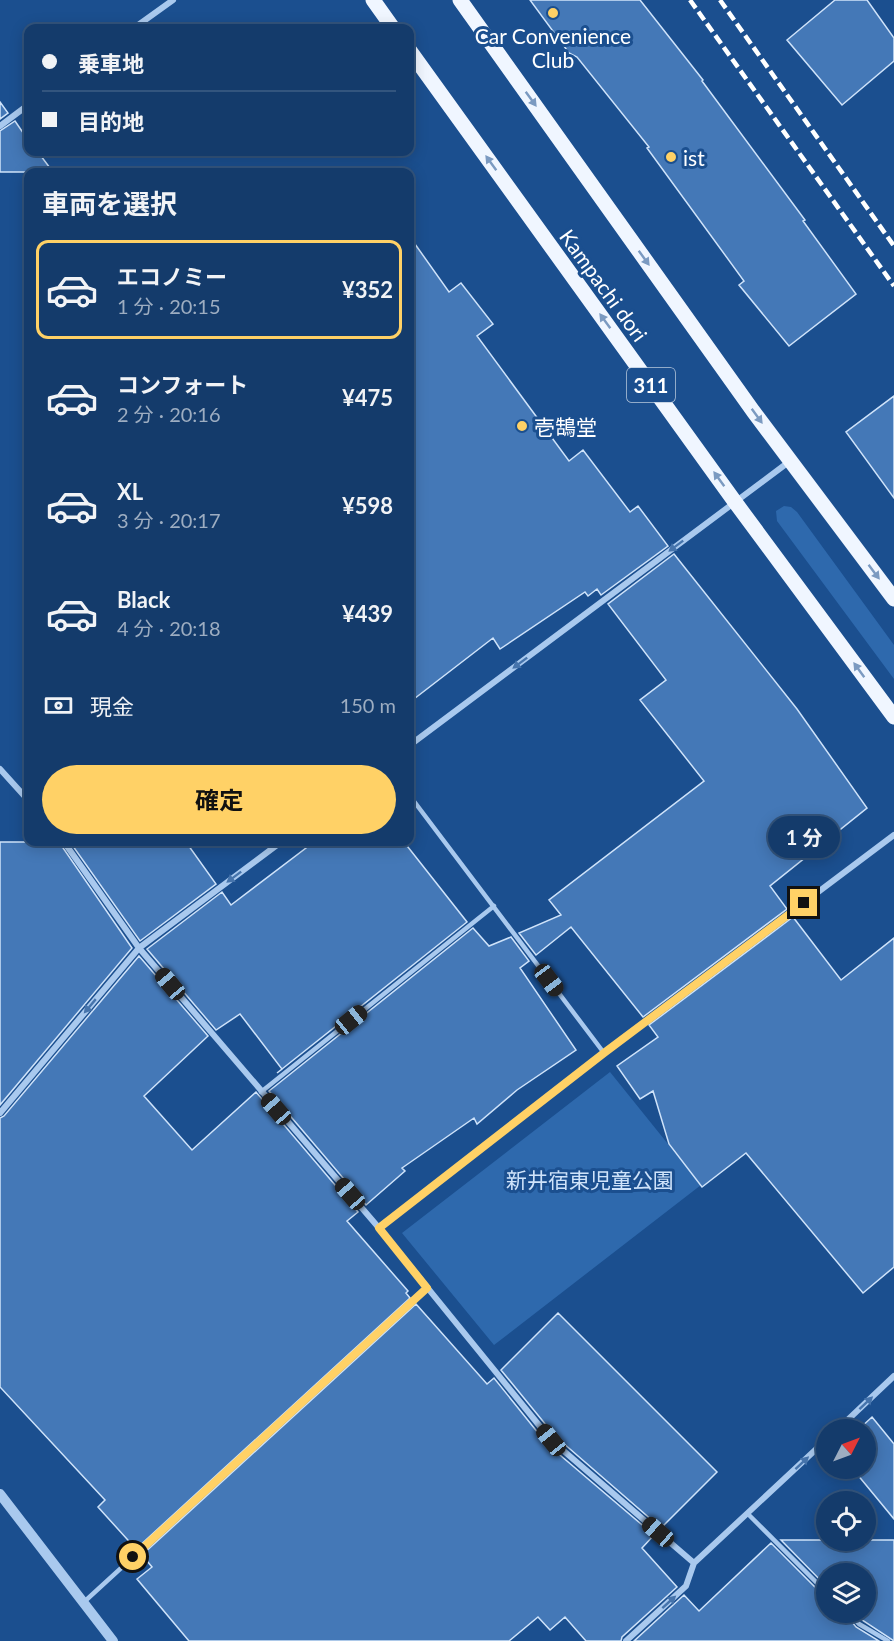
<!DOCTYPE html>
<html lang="ja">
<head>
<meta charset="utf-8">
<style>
	body { margin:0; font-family:Lato,"Noto Sans JP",sans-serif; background:#214673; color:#f1f3f6; height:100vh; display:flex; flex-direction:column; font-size:22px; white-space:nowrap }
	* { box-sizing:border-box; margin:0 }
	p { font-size:20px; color:#9dadc1 }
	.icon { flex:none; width:33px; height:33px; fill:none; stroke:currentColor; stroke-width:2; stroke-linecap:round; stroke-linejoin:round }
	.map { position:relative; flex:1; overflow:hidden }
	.panel { position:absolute; left:24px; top:168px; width:390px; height:678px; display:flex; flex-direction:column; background:#143b6b; border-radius:12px; box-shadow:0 3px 15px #0003,0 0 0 2px #33557e }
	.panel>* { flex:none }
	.top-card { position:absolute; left:24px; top:24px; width:390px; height:132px; border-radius:12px; box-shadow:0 3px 15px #0003,0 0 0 2px #33557e; display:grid; align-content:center; height:132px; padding:0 18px; background:#143b6b }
	.needle { width:39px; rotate:48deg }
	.controls { position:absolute; left:816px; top:1419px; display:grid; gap:12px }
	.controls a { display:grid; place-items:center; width:60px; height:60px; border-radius:50%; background:#143b6b; box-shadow:0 3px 15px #0003,0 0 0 2px #33557e; font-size:30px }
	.end { position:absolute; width:27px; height:27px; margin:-14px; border:8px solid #ffd166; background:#111; box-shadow:0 0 0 3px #111 }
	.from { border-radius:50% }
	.bubble { position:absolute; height:42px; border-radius:21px; background:#143b6b; box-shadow:0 3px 15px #0003,0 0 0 2px #33557e; font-size:20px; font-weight:700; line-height:42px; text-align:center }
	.car { position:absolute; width:18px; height:36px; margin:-18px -9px; border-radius:8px; box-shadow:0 0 4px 2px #0007; background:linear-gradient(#222 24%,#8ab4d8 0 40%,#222 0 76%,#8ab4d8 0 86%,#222 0) }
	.top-card b { display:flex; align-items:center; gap:21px; height:57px; font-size:22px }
	.top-card b+b { border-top:2px solid #33557e }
	.top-card i { width:15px; height:15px; background:#f1f3f6 }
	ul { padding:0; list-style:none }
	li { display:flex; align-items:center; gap:18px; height:99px; margin:0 12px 9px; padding:0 6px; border:3px solid transparent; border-radius:12px }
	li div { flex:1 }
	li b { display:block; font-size:22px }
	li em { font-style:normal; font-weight:700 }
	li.active { border-color:#ffd166 }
	li>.icon { width:54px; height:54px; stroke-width:1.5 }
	h2 { padding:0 18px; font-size:27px; line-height:72px }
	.pay { display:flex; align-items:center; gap:15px; height:66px; padding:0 18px; font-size:22px }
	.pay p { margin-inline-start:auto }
	.primary-button { display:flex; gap:12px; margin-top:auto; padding:12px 18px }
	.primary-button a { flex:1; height:69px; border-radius:36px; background:#ffd166; color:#111; font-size:24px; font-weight:700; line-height:69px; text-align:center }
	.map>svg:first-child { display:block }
</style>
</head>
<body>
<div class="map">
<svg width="894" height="1641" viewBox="0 0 894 1641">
	<rect width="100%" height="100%" fill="#1b4f8f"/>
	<path fill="#2e69ad" d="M784,506L791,507L797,512L894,645V679L777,521L776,511Z
		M610,1072L701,1185L494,1345L402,1233Z"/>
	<path fill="#4478b7" stroke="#cfe3fa" stroke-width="1.5" d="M530,0H640L703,80L702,81L805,220L803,221L856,294L789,346L739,285L744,281L647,148L649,147L577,57L569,53Z
		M835,0H867L894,38V61L842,105L787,40Z
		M0,102L8,113L0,119Z
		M15,121L28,140V152H38L53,172H0V131Z
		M410,237L449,292L461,283L493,324L477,336L569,461L583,450L630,512L638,506L668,546L601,595L597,589L588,596L585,592L500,649L493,638L410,702Z
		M894,396V498L846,432Z
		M674,554L797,709L867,808L770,886L787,909L643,1017L571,927L536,955L519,933L561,915L549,900L704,781L640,700L666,680L608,604Z
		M0,842H59L132,948L0,1105Z
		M70,842H186L216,884L140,941Z
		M314,842H404L467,922L277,1073L282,1069L240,1014L216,1030L147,949L222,892L231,905Z
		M793,917L841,980L894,938V1267L863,1293L746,1153L702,1187L669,1144L653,1091L640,1099L617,1066L658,1037L649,1025Z
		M473,928L489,946L511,937L529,961L520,968L576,1050L517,1090L477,1124L474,1118L402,1168L405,1171L366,1205L269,1091Z
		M139,956L208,1036L144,1096L192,1150L256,1092L358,1212L347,1221L408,1291L406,1293L410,1298L136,1549L98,1507L105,1500L0,1387V1118L4,1116Z
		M416,1304L487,1384L494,1378L547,1444L654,1535L642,1548L677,1587L622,1637L621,1641H586L565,1617L550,1630L538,1617L509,1641H189L137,1579L152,1567L142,1555Z
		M558,1313L717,1472L661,1528L555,1436L501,1370Z
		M872,1417L894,1444V1519L852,1468H866V1430H858Z
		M781,1540H894V1641L862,1620L855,1612H866V1574H826V1586Z
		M771,1543L823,1595L826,1596V1612H844L856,1627L879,1641H634L684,1595L699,1611Z"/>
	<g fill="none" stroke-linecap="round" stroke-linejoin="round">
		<path stroke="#a9c9ee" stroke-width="4.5" d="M410,796L604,1053
			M261,1092L494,906
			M748,1514L826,1592
			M84,1602L427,1288
			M848,1612L859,1624L888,1641"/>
		<path stroke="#a9c9ee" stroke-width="6" d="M134,28L173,0
			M0,126L28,105
			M410,745L790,461
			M0,769L28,800
			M64,842L139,948L379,1228L551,1440L694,1563
			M0,1113L139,948L281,842
			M379,1228L604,1053L894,835
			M837,1430L894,1376
			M626,1641L686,1586L694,1563L826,1440"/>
		<path stroke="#a9c9ee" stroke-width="10" d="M0,1494L113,1641"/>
		<path stroke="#f0f6ff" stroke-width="15" d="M373,0L393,28
			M460,0L753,411L894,599
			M410,51L735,502L894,717"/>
		<path stroke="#fff" stroke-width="4.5" stroke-dasharray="10 4.5" stroke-linecap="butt" d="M690,0L894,286
			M720,0L894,246"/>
	</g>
	<defs><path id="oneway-solid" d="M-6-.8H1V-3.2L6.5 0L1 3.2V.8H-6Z" transform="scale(1.5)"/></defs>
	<g fill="#7b9ac1">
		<use href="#oneway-solid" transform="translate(531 99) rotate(54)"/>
		<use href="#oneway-solid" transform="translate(491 163) rotate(-126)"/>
		<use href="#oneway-solid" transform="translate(644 258) rotate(54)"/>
		<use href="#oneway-solid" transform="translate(605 321) rotate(-126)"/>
		<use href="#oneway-solid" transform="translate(757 416) rotate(54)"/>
		<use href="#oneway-solid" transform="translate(719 479) rotate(-126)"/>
		<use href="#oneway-solid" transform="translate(874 572) rotate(53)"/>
		<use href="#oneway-solid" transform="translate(859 670) rotate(-126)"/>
	</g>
	<g fill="#4674ac">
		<use href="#oneway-solid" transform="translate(676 546) rotate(143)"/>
		<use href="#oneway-solid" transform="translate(520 663) rotate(143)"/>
		<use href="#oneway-solid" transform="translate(234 877) rotate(143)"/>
		<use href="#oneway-solid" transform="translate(90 1006) rotate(130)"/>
		<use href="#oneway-solid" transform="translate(866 1403) rotate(-43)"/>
		<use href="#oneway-solid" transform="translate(802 1463) rotate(-43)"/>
		<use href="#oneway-solid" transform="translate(669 1602) rotate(-42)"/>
	</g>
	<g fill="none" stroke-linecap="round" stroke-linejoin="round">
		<path stroke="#ffd166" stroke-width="8" d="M133,1557L427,1288L379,1228L604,1053L804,903"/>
	</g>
	<g fill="#ffd166" stroke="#1b4f8f" stroke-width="2">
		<circle cx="553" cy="13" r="6"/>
		<circle cx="671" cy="157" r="6"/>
		<circle cx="522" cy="426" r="6"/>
	</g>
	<g text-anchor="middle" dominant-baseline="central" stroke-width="6" stroke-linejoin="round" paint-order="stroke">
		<rect fill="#1b4f8f" stroke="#bbcadd" stroke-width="1.5" x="627" y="368" width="48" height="34" rx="4.5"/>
		<g font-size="20" font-weight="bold" fill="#fff">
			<text x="651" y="385">311</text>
		</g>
		<g font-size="21" fill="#fff" stroke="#1b4f8f" text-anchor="start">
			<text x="553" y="35" text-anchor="middle">Car Convenience<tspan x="553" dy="24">Club</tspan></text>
			<text x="683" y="157">ist</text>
			<text x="534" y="426">壱鵠堂</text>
		</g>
		<g font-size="21" fill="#fff" stroke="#1b4f8f">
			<text transform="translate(604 285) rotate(54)">Kampachi dori</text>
		</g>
		<g font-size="21" fill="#cfe3fa" stroke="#1b4f8f">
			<text x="590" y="1179">新井宿東児童公園</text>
		</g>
	</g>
</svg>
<div class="controls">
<a><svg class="needle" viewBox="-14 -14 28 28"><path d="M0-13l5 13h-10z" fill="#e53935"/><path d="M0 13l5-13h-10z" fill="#9dadc1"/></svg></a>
<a><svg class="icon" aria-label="locate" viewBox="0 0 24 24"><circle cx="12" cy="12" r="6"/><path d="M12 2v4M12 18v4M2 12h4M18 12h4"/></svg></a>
<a><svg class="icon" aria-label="layers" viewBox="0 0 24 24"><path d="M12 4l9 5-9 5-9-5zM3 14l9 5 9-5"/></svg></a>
</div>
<i class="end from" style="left:133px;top:1557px"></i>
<i class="end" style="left:804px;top:903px"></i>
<div class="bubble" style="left:768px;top:816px;width:72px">1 分</div>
<i class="car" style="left:549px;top:980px;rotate:143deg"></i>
<i class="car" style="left:170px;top:984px;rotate:320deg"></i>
<i class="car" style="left:351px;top:1020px;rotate:51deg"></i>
<i class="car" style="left:276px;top:1109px;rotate:319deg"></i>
<i class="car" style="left:350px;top:1194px;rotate:319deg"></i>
<i class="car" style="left:551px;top:1440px;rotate:321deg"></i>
<i class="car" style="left:658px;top:1532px;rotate:311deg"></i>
<div class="top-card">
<b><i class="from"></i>乗車地</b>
<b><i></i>目的地</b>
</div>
<section class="panel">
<h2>車両を選択</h2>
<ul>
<li class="active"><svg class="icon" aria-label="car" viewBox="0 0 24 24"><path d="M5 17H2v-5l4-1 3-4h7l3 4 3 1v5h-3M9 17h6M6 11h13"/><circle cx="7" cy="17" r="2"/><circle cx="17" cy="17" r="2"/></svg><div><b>エコノミー</b><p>1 分 · 20:15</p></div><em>¥352</em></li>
<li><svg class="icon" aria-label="car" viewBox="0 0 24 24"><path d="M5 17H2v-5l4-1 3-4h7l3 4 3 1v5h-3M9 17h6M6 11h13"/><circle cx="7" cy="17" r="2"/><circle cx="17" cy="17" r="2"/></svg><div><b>コンフォート</b><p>2 分 · 20:16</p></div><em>¥475</em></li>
<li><svg class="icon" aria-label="car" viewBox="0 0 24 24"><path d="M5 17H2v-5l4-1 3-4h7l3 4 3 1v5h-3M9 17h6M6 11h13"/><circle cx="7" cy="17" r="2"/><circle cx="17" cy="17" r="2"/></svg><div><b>XL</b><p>3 分 · 20:17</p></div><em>¥598</em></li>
<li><svg class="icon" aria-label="car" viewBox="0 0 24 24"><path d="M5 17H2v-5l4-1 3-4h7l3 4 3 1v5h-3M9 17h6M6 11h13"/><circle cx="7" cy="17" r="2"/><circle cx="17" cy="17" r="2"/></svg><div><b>Black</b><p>4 分 · 20:18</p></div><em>¥439</em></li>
</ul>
<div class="pay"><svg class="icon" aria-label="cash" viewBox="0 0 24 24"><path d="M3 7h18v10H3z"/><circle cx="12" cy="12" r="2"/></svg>現金<p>150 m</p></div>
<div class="primary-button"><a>確定</a></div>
</section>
</div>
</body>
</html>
